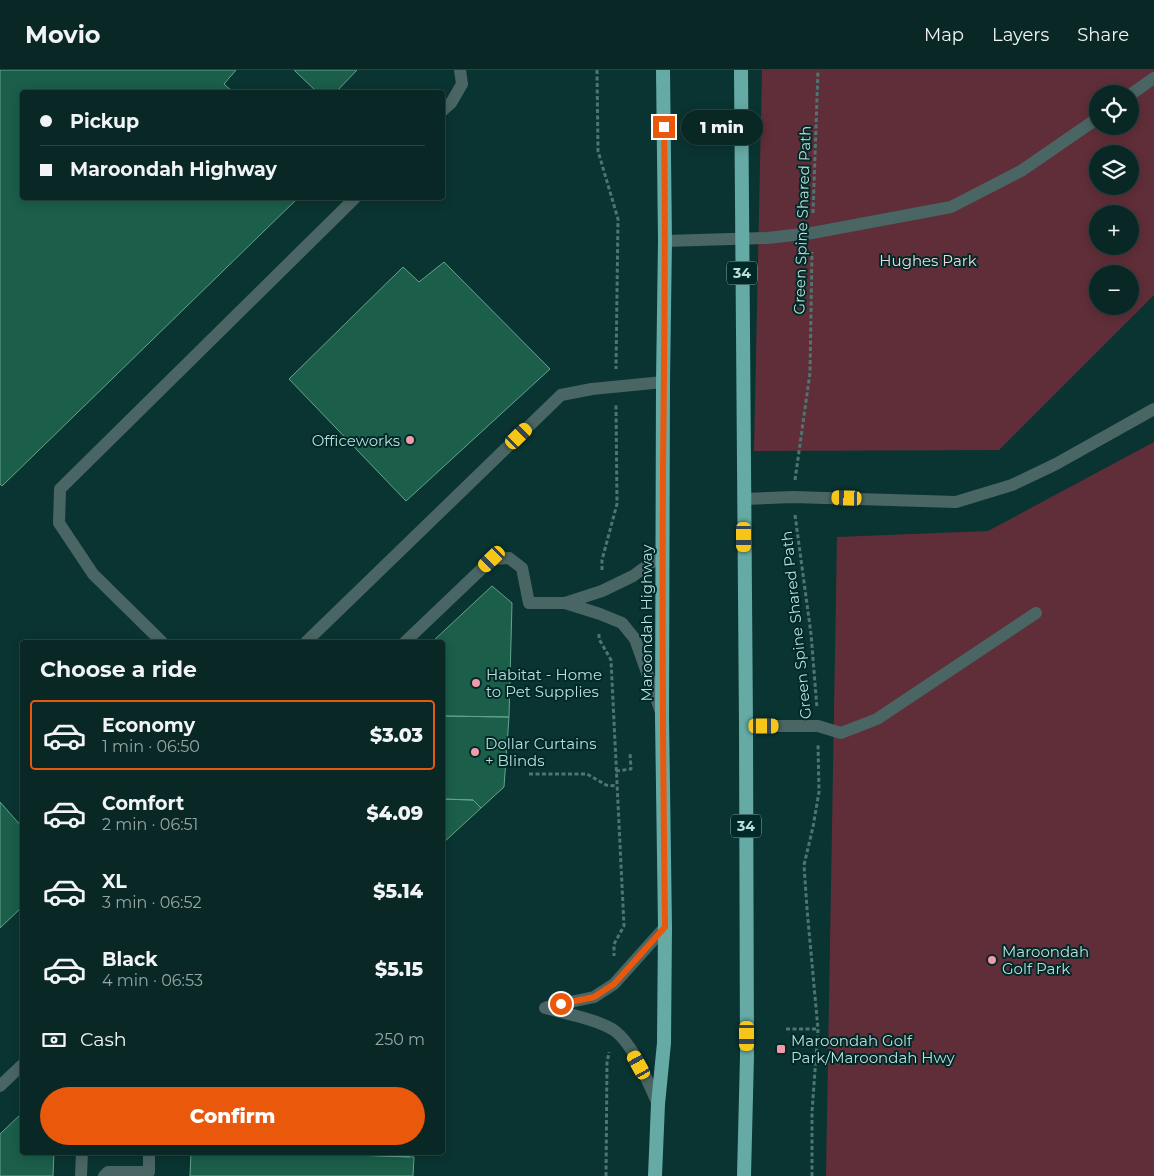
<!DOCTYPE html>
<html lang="en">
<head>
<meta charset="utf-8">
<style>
	body { margin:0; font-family:Montserrat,sans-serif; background:#112f2d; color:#f1f3f6; height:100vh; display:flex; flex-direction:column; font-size:19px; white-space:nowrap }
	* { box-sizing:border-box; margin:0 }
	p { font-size:16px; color:#98a5a7 }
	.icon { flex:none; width:28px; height:28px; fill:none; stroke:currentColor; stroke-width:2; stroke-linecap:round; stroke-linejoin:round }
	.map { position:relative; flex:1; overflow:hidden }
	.drawer { position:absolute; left:20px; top:570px; width:425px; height:515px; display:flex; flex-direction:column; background:#082725; border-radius:5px; box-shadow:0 2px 12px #0003,0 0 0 1px #294442 }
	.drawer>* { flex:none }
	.hud { position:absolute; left:20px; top:20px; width:425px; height:110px; border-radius:5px; box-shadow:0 2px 12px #0003,0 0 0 1px #294442; display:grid; align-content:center; height:110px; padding:0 20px; background:#082725 }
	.buttons { position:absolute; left:1089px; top:15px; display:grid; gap:10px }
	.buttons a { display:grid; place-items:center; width:50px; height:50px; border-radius:50%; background:#082725; box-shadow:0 2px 12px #0003,0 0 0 1px #294442; font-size:25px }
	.end { position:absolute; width:22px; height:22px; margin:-11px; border:6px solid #ea580c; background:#fff; box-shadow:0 0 0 2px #fff }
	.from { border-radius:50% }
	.bubble { position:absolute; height:35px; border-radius:18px; background:#082725; box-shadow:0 2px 12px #0003,0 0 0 1px #294442; font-size:16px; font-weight:800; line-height:35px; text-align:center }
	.car { position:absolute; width:15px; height:30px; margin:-15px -8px; border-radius:6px; box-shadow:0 0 4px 1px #0007; background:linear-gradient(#f5c518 24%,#345 0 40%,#f5c518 0 76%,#345 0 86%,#f5c518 0) }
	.hud b { display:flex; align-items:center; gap:18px; height:48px; font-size:19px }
	.hud b+b { border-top:1px solid #294442 }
	.hud i { width:12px; height:12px; background:#f1f3f6 }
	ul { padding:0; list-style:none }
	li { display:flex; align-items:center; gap:15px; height:70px; margin:0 10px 8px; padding:0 10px; border:2px solid transparent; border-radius:5px }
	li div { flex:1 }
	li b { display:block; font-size:19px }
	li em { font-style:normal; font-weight:800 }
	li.active { border-color:#ea580c }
	li>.icon { width:45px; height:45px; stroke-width:1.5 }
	h2 { padding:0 20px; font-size:22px; line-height:60px }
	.pay { display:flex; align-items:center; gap:12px; height:55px; padding:0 20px; font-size:19px }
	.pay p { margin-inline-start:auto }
	.action { display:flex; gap:10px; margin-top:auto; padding:10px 20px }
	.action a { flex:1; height:58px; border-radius:30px; background:#ea580c; color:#fff; font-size:20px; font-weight:800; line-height:58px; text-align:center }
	header { display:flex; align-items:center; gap:30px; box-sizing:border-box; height:70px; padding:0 25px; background:#082725; border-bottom:1px solid #294442 }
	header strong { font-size:24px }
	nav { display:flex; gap:28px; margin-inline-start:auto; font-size:18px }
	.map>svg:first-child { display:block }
</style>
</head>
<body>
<header>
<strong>Movio</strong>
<nav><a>Map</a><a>Layers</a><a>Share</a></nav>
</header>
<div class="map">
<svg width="1154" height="1106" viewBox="0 0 1154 1106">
	<rect width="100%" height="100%" fill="#0a3431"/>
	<path fill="#602e38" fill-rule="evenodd" d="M762,0H1154V225L999,380L754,381ZM1098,24H1130V56H1098ZM1098,84H1130V116H1098ZM1098,144H1130V176H1098ZM1098,204H1130V236H1098Z
		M1154,372V1106H826L837,467L988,461Z"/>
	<path fill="#1b5e4a" stroke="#64a48e" d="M0,0H236L224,14L233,22H22V128H298L2,416L0,414Z
		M294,0H357L336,22H317Z
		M444,192L550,299L406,431L289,309L403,197L419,212Z
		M492,516L512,533L509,647L442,646V572H432Z
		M442,646L509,647L504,717L481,738L473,730L442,729Z
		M442,729L473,730L481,738L442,774Z
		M0,732L22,757V837L0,858Z
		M22,1043V1082H54L53,1106H0V1064Z
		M191,1082H274L414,1087L413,1106H190Z
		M274,1082H410L409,1087Z"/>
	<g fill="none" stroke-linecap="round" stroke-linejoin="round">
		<path stroke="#4d7571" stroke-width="3" stroke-dasharray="4 2.5" stroke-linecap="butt" d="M597,0L598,81L618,149L616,299
			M813,143L818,0
			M795,410L810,303L812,182
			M795,445L811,564L817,638
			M602,500V490L617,434L616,335
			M599,564V569L611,590L624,856L614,874V886
			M616,701L631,699L630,683
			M529,704H587L606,715L617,716
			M786,959H818
			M606,1106L607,993L609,982
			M812,1106V1042L818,959L807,839L804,795L813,757L819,722L818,674"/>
		<path stroke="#4a6664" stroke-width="12" d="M1130,25L1154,8
			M442,41L451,33L462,14L460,0
			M665,171L767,168L812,163L951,137L1021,101L1098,48
			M744,429L793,427L956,432L1012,415L1056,394L1154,339
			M565,533L602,521L633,506L663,484
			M162,572L93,504L59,453L60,419L355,128
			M306,572L561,325L592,319L663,312
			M405,572L492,489L509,488L522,498L529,533H565L600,544L622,553L635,569L661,642
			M746,656H818L841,663L877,649L1036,543
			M547,937L594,927L614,914L665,857
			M545,938C564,943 600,950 615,961C634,975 648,1013 658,1034
			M0,1016L22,995
			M81,1106L82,1082
			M104,1106L108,1102H149V1082"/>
		<path stroke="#66aaa5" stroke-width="14" d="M741,0L746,656L747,986L744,1106
			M655,1106L658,1034L664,973L665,857L662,647L663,312L665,171L663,0"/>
	</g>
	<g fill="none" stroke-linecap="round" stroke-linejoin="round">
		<path stroke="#ea580c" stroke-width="6" d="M561,934L594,927L614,914L665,857C663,705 662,554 663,403C664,287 666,172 664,57"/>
	</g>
	<g fill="#f39aa8" stroke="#002927" stroke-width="2">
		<circle cx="410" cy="370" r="5"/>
		<circle cx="476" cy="613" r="5"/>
		<circle cx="475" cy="682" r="5"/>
		<circle cx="992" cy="890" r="5"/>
		<rect x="776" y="974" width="10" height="10" rx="2.5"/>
	</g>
	<g text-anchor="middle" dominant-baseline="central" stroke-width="4" stroke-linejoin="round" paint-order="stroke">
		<g fill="#002927" stroke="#83a8a4" stroke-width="1">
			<rect x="727" y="191.5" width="30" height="23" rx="4"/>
			<rect x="731" y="744.5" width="30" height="23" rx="4"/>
		</g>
		<g font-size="14" font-weight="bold" fill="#bbdeda">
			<text x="742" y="203">34</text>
			<text x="746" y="756">34</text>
		</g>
		<g font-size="15" fill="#bbdeda" stroke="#002927">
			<text transform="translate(802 150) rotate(-88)">Green Spine Shared Path</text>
			<text transform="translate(646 553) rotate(-90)">Maroondah Highway</text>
			<text transform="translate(796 555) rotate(-96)">Green Spine Shared Path</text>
		</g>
		<g font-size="15" fill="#f2d8db" stroke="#002927">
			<text x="928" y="190">Hughes Park</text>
		</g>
		<g font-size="15" fill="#bbdeda" stroke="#002927" text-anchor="start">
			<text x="400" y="370" text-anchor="end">Officeworks</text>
			<text x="486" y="604">Habitat - Home<tspan x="486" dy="17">to Pet Supplies</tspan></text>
			<text x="485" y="673">Dollar Curtains<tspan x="485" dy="17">+ Blinds</tspan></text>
			<text x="1002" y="881">Maroondah<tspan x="1002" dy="17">Golf Park</tspan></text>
			<text x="791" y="970">Maroondah Golf<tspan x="791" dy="17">Park/Maroondah Hwy</tspan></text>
		</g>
	</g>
</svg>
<div class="buttons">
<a><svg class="icon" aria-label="locate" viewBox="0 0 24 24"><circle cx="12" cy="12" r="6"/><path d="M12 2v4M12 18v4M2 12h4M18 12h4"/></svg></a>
<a><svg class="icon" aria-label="layers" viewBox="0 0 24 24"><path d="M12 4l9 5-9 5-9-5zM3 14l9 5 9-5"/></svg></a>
<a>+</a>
<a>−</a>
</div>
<i class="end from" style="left:561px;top:934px"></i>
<i class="end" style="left:664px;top:57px"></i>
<div class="bubble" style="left:681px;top:40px;width:82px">1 min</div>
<i class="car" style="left:519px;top:366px;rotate:46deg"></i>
<i class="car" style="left:847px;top:428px;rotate:272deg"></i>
<i class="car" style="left:744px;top:467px;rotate:180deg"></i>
<i class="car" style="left:492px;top:489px;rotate:226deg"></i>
<i class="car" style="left:764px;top:656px;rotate:90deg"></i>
<i class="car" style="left:747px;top:966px;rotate:180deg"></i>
<i class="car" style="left:639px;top:995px;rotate:331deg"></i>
<div class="hud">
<b><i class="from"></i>Pickup</b>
<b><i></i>Maroondah Highway</b>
</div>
<section class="drawer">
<h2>Choose a ride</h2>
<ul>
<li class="active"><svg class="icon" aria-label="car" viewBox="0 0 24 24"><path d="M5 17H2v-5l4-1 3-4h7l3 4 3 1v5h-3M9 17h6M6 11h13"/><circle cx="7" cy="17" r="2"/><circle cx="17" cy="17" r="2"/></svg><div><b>Economy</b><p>1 min · 06:50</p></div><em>$3.03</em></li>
<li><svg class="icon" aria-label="car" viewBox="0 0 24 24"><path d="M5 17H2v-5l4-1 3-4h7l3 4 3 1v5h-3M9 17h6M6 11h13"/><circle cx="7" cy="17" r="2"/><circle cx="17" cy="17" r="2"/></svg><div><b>Comfort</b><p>2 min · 06:51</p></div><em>$4.09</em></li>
<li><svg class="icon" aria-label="car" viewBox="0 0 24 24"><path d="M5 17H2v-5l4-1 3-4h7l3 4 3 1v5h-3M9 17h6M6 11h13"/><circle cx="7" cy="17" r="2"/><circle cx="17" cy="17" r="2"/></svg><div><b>XL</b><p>3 min · 06:52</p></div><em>$5.14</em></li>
<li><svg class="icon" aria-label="car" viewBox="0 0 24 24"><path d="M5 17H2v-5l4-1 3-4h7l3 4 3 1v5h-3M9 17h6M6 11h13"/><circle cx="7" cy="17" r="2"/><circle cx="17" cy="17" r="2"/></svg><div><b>Black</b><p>4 min · 06:53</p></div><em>$5.15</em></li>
</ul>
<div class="pay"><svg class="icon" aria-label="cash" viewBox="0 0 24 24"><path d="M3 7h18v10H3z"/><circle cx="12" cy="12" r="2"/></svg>Cash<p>250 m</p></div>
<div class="action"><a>Confirm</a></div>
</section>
</div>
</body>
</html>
